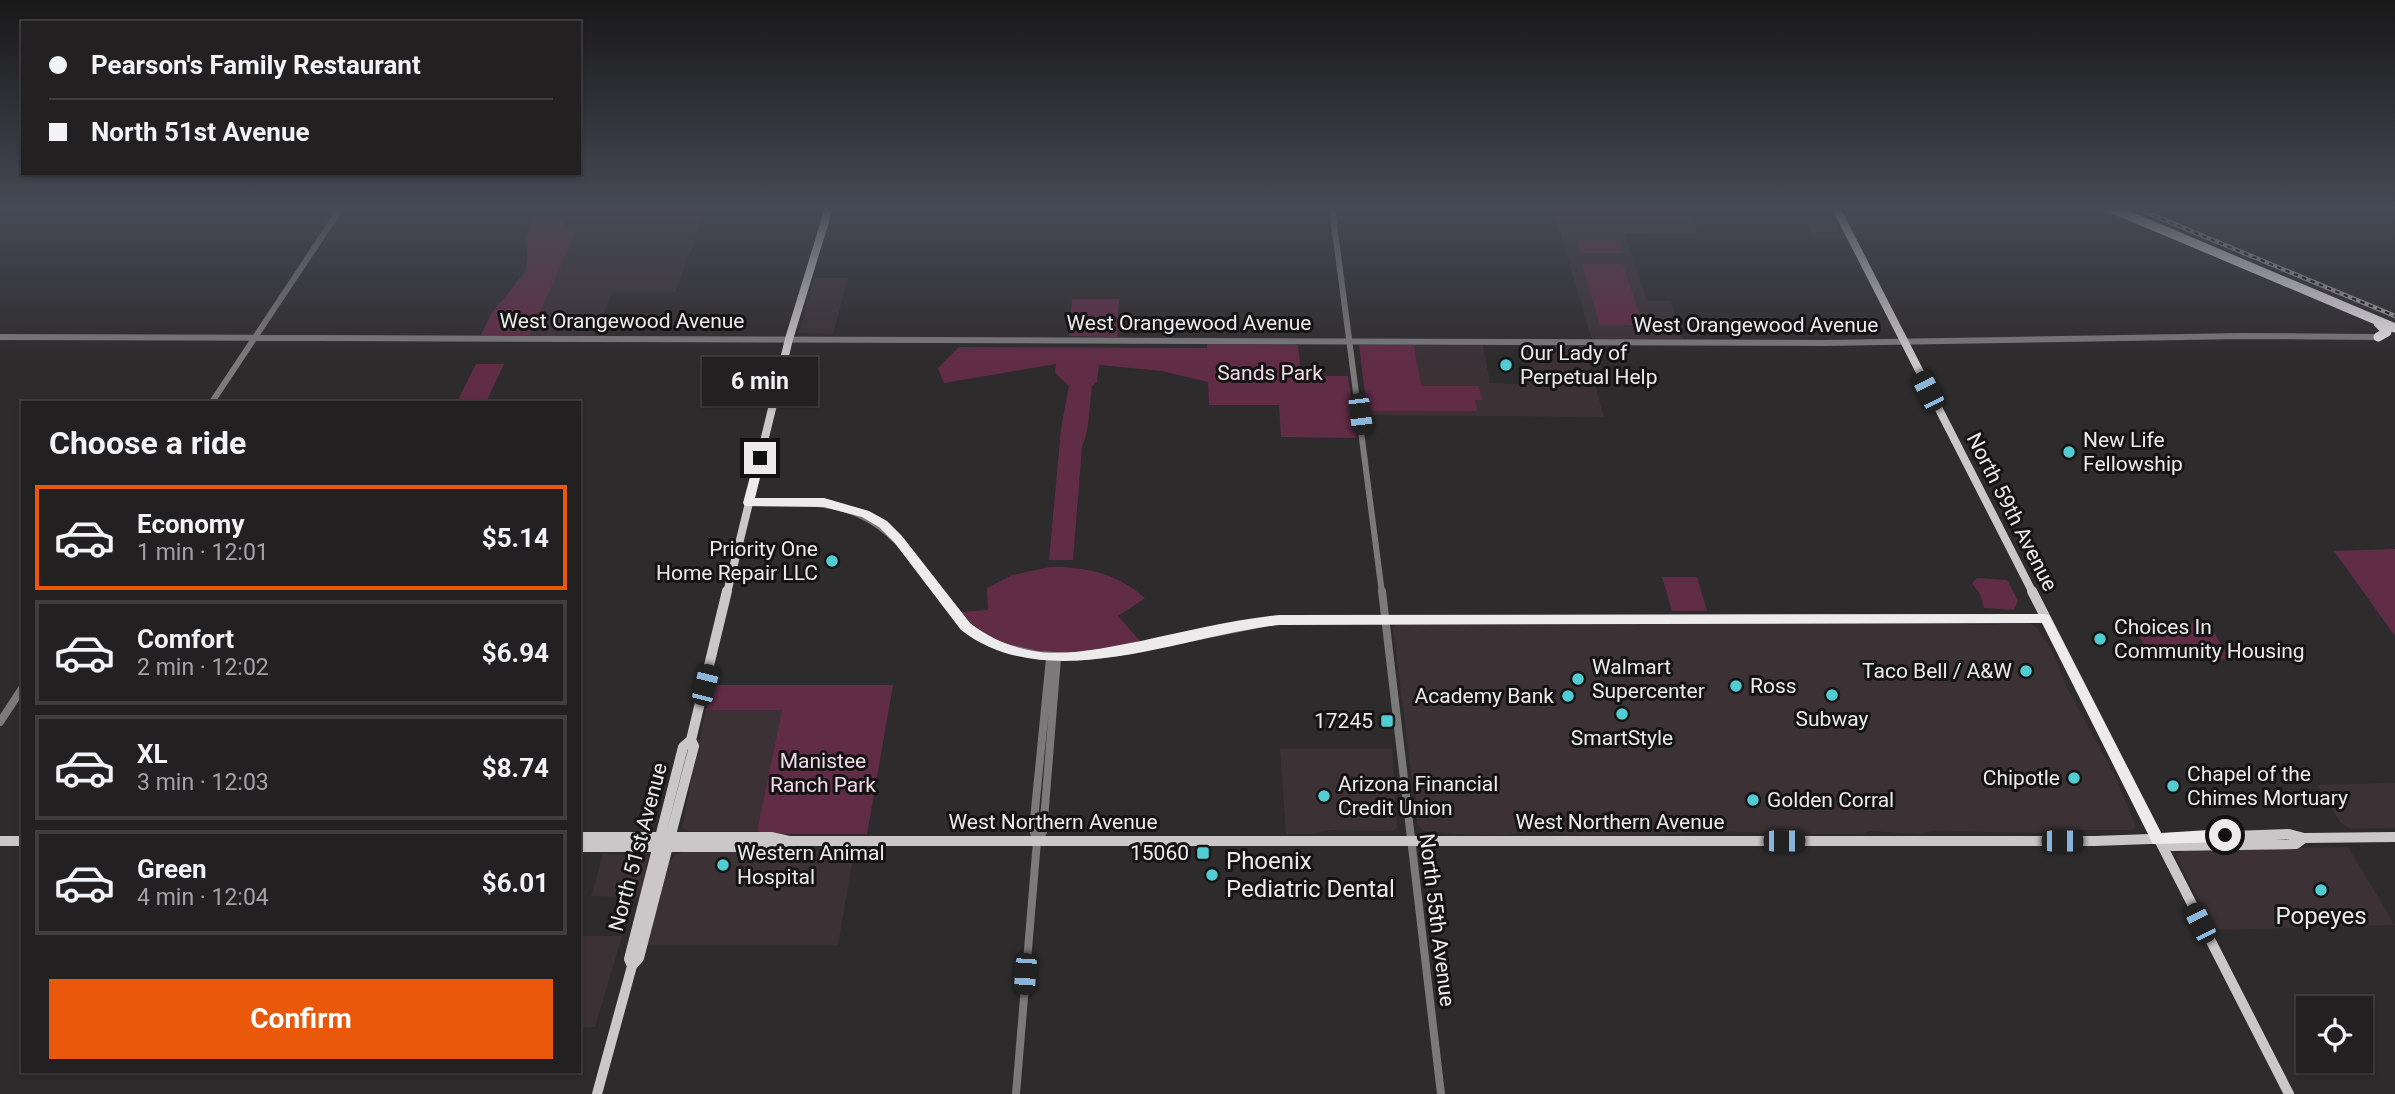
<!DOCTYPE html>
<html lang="en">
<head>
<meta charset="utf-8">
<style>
	body { margin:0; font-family:Roboto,sans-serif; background:#2a282a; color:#f1f3f6; height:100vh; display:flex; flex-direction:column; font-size:26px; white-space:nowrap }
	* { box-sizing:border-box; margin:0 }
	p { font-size:23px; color:#a2a3a5 }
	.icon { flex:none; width:38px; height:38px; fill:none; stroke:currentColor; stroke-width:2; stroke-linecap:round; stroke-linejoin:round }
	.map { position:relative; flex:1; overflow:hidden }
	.panel { position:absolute; left:21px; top:401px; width:560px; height:672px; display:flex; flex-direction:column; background:#222021; border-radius:0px; box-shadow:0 2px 5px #0004,0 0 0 2px #3f3e3f }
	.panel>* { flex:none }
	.top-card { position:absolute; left:21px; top:21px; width:560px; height:154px; border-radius:0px; box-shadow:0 2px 5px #0004,0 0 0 2px #3f3e3f; display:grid; align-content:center; height:154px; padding:0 28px; background:#222021 }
	.fabs { position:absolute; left:2296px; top:996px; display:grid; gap:14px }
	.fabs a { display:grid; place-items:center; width:77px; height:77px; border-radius:0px; background:#222021; box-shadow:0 2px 5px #0004,0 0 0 2px #3f3e3f; font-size:35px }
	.end { position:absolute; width:32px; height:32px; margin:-16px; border:9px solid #edeaeb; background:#111; box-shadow:0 0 0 4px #111 }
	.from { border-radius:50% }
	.bubble { position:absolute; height:49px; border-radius:0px; background:#222021; box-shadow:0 2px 5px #0004,0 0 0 2px #3f3e3f; font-size:23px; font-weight:700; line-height:49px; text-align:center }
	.car { position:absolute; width:21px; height:42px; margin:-21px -10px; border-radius:9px; box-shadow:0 0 5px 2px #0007; background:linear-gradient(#222 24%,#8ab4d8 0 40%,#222 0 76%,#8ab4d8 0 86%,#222 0) }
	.top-card b { display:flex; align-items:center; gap:24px; height:66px; font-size:26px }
	.top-card b+b { border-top:2px solid #3f3e3f }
	.top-card i { width:18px; height:18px; background:#f1f3f6 }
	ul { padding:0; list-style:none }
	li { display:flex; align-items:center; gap:21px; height:105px; margin:0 14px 10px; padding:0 14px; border:4px solid #3f3e3f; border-radius:0px }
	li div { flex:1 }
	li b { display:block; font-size:26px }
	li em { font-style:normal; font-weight:700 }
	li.current { border-color:#ea580c }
	li>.icon { width:63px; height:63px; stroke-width:1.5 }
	h2 { padding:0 28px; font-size:32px; line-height:84px }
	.button { display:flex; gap:14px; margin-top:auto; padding:14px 28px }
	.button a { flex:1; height:80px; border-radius:0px; background:#ea580c; color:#fff; font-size:28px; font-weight:700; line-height:80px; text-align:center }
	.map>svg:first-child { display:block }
</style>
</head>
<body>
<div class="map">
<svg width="2395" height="1094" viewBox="0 0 2395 1094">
	<rect width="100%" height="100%" fill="#2e2b2c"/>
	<path fill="#3c3236" d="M562,208H707L675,292H613L594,336L530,335L568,217L558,216Z
		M1553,208H1689L1698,233L1625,234L1647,301H1671L1684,339L1596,340L1591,337Z
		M1805,221L1835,222L1844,239H1814Z
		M814,278H848L833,334L799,333Z
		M1359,345H1483L1490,383L1529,385L1526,370L1532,361L1528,345L1584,346L1604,417L1368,415Z
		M1396,623H1947L1980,625L2030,623L2037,628L2052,651L2067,688L2116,778L2136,827L2131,830H2064L2042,833L1931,831L1921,834L1868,831L1863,834H1793L1712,831L1678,834L1583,835L1534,831L1507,835L1456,834L1423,831L1417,824L1415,788L1412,780L1393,628Z
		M706,710H782L757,831H689L682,828Z
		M1280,749H1392L1397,828L1392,831L1331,830L1312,834H1286Z
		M2395,783V828L2350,829L2340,822L2317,785Z
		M2348,847L2395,925L2214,930L2176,856L2183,851Z
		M687,851H854L838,945H647L669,863L675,855Z
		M603,854L648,856L640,897L591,896Z
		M579,936H622L595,1027H579Z"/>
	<path fill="#612c46" d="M533,216L568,217L564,226L575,230L574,236L530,335H481L491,314L525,272L528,254L525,237Z
		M1577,241H1620L1624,253H1581Z
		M1582,264H1623L1643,325H1600Z
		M1072,299H1119L1117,337L1069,336Z
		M1207,344L1298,345L1301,376H1348L1357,438L1281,437L1279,405H1209L1208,382L1162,371L1099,365L1097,382L1092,386C1089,407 1090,428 1082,447L1073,560H1049L1061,429L1069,386L1055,373L1056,364L944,383L938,368L959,347L1207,348Z
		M1359,345H1414L1421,386H1479L1482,400H1475L1477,411H1367Z
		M476,364H504L486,402H457Z
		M2395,549V636L2334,551Z
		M1050,567C1086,566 1118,574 1145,598L1118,616L1141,642C1080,655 1004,667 961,612L988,610L987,588L1012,575Z
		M1662,577H1697L1707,611H1672Z
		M1977,578L2007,580L2018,601L2014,610L1984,608L1980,594L1972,583Z
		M2208,622L2230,659L2156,660L2150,656L2132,623Z
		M712,685H893L867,834H766L757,831L782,710H706Z"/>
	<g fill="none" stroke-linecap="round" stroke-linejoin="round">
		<path stroke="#7b797a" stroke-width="6" d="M1332,208L1382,593
			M0,337L1824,343L2243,336L2378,337
			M212,402L341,208
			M749,503C851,499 879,509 939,593"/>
		<path stroke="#7b797a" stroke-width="8" d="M938,591L965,627L999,646L1037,655L1076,657L1118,652L1279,620L2045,618
			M1382,591L1441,1094
			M0,722L23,687
			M1037,841L1033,830L1050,658
			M1016,1094L1037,841L1043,832L1057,658"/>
		<path stroke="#cbc7c9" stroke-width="8" d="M1836,208L2033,593
			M727,593L789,339L829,208"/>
		<path stroke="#cbc7c9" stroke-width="10" d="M2032,591L2289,1094
			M579,837H771L789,841H2095L2289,834L2304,838L2395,837
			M2158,840L2173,846L2296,844L2304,838
			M0,841H23
			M579,847H769L787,842
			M632,966L629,959L683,747L691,740
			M597,1094L632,966L639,958L694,746L691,740L727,591"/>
		<path stroke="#ebe6e8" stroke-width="9" d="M2111,208L2395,328
			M2378,323L2387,332L2378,337"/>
		<g stroke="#a19e9f" stroke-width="4.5">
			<path id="rail" d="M2136,208L2395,316"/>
		</g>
		<use href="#rail" stroke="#151414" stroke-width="2" stroke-dasharray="4.5" stroke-linecap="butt"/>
	</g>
	<linearGradient id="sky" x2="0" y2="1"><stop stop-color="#191818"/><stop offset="0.58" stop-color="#464a56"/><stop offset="1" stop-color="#464a56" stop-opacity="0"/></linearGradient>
	<rect width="2395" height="361" fill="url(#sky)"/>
	<path fill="#edeaeb" d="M760,454L765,458L755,498H824L869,511L887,521L902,536L970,623C989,638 1010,647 1033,651C1066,657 1109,647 1141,641C1187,631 1232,620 1279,615L2045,614L2049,615L2161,833L2225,829L2232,835L2225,842L2153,844L2042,623L1279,625C1181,636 1047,697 961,630L894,542L879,527L862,517L824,507L745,506L743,503L755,458Z"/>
	<g fill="#51ccd3" stroke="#151414" stroke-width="2.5">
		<circle cx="1506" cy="365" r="7"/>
		<circle cx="2069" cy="452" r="7"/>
		<circle cx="832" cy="561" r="7"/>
		<circle cx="2100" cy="639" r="7"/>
		<circle cx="2026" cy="671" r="7"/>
		<circle cx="1578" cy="679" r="7"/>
		<circle cx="1736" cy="686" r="7"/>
		<circle cx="1832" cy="695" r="7"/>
		<circle cx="1568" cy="696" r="7"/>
		<circle cx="1622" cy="714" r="7"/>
		<rect x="1380" y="714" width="14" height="14" rx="3.5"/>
		<circle cx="2074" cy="778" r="7"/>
		<circle cx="2173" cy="786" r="7"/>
		<circle cx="1324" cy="796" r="7"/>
		<circle cx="1753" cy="800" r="7"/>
		<rect x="1196" y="846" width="14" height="14" rx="3.5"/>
		<circle cx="723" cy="865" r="7"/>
		<circle cx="1212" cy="875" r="7"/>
		<circle cx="2321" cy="890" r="7"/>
	</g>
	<g text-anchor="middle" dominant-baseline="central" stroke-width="6" stroke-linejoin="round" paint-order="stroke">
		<g font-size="21" fill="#edeaeb" stroke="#151414">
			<text x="622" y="321">West Orangewood Avenue</text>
			<text x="1189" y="323">West Orangewood Avenue</text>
			<text x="1756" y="325">West Orangewood Avenue</text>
			<text transform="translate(2012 512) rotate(63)">North 59th Avenue</text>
			<text x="1053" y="822">West Northern Avenue</text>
			<text x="1620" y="822">West Northern Avenue</text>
			<text transform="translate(638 847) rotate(-75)">North 51st Avenue</text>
			<text transform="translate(1437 920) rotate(83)">North 55th Avenue</text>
		</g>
		<g font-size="21" fill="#edeaeb" stroke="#151414" text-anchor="start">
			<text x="1520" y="353">Our Lady of<tspan x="1520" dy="24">Perpetual Help</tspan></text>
			<text x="2083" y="440">New Life<tspan x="2083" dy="24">Fellowship</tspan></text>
			<text x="818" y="549" text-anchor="end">Priority One<tspan x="818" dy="24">Home Repair LLC</tspan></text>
			<text x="2114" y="627">Choices In<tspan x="2114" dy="24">Community Housing</tspan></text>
			<text x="1592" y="667">Walmart<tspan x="1592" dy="24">Supercenter</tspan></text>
			<text x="2012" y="671" text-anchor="end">Taco Bell / A&amp;W</text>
			<text x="1750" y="686">Ross</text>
			<text x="1554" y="696" text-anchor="end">Academy Bank</text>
			<text x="1832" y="719" text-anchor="middle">Subway</text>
			<text x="1373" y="721" text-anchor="end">17245</text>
			<text x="1622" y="738" text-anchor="middle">SmartStyle</text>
			<text x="2187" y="774">Chapel of the<tspan x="2187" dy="24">Chimes Mortuary</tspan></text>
			<text x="2060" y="778" text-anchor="end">Chipotle</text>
			<text x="1338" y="784">Arizona Financial<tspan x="1338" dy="24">Credit Union</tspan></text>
			<text x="1767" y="800">Golden Corral</text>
			<text x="737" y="853">Western Animal<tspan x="737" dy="24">Hospital</tspan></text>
			<text x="1189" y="853" text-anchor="end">15060</text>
		</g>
		<g font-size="21" fill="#f2d9e3" stroke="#151414">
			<text x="1270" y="373">Sands Park</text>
			<text x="823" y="761">Manistee<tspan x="823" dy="24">Ranch Park</tspan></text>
		</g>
		<g font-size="24" fill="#edeaeb" stroke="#151414" text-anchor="start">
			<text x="1226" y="861">Phoenix<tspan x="1226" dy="28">Pediatric Dental</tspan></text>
			<text x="2321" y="916" text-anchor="middle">Popeyes</text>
		</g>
	</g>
</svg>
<div class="fabs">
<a><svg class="icon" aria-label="locate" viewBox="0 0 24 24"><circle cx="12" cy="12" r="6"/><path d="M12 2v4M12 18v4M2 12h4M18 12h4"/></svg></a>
</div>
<i class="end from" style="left:2225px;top:835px"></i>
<i class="end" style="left:760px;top:458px"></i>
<div class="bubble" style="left:702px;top:357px;width:116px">6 min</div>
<i class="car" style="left:1928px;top:391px;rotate:333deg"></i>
<i class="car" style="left:1360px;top:414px;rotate:173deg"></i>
<i class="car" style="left:705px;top:685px;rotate:14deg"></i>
<i class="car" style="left:1784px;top:841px;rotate:90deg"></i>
<i class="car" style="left:2062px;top:841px;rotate:90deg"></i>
<i class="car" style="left:2200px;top:923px;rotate:333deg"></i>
<i class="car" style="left:1025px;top:974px;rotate:184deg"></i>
<div class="top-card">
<b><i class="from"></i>Pearson's Family Restaurant</b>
<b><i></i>North 51st Avenue</b>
</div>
<section class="panel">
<h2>Choose a ride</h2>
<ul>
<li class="current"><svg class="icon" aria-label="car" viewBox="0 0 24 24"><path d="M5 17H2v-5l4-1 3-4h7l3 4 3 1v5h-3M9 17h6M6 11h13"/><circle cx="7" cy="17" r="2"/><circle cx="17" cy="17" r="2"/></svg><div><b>Economy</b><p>1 min · 12:01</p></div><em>$5.14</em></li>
<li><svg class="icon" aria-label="car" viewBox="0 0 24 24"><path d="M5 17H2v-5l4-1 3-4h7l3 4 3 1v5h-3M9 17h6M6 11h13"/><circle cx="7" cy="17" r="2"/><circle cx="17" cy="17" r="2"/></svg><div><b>Comfort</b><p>2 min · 12:02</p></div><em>$6.94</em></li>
<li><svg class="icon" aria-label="car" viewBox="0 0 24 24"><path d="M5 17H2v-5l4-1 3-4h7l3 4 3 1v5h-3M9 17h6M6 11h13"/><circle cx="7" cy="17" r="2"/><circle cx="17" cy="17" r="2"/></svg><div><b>XL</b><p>3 min · 12:03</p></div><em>$8.74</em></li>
<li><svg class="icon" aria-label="car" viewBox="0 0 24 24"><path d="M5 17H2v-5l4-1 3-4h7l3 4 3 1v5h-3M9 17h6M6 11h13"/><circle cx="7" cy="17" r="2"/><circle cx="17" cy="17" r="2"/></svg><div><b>Green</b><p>4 min · 12:04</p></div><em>$6.01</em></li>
</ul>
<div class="button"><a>Confirm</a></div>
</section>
</div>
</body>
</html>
